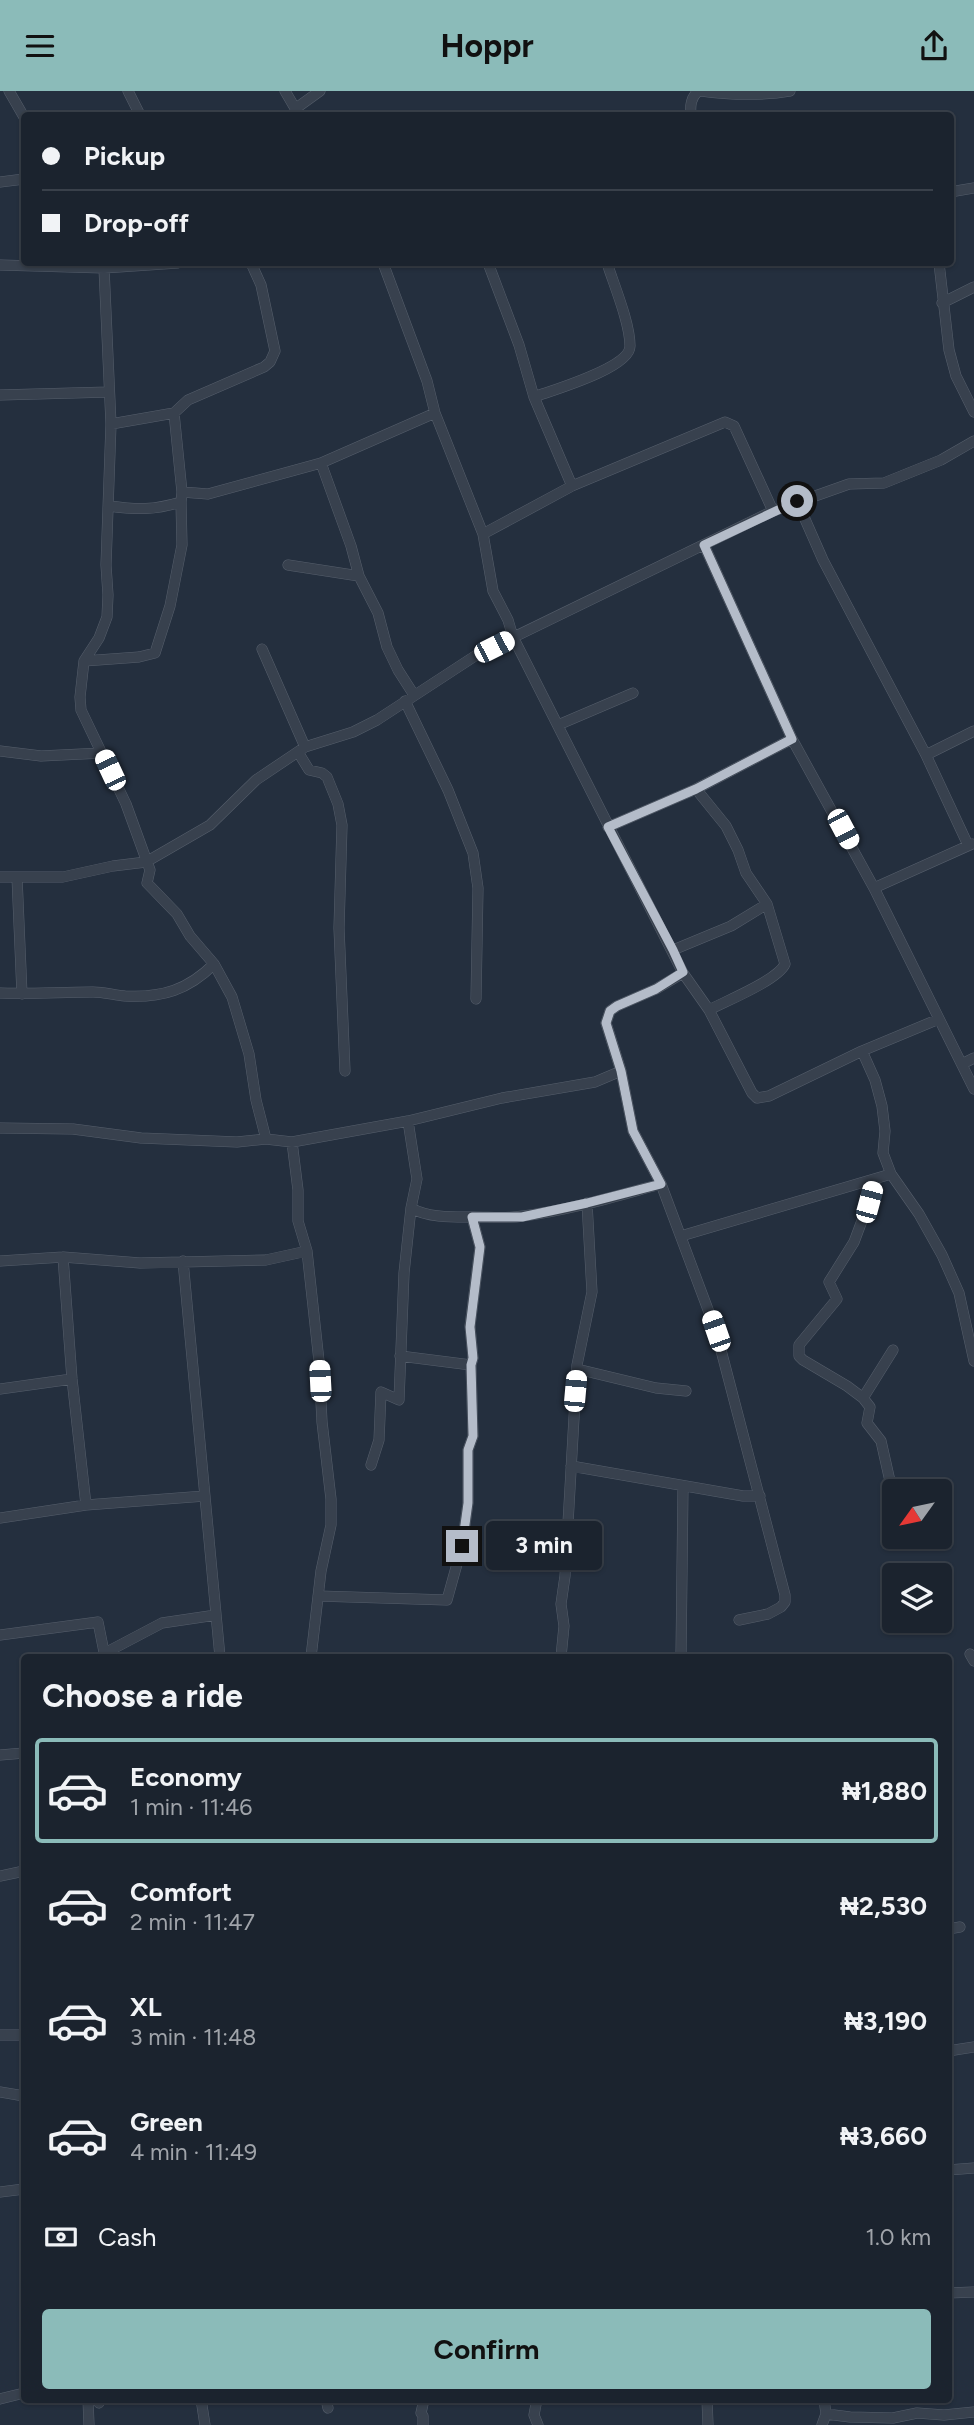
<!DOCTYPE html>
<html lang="en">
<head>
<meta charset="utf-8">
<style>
	body { margin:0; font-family:Figtree,sans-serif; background:#282f3a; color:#f1f3f6; height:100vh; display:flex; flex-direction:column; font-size:26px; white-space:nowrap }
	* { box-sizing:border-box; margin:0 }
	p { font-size:23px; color:#a0a4aa }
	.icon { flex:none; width:38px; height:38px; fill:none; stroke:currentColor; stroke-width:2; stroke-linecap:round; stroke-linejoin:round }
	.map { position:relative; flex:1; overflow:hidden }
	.details { position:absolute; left:21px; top:1563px; width:931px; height:749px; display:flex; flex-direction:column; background:#1b232e; border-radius:7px; box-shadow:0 2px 5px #0004,0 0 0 2px #39404a }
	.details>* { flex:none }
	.top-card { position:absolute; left:21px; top:21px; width:933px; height:154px; border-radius:7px; box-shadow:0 2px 5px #0004,0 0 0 2px #39404a; display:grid; align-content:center; height:154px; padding:0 21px; background:#1b232e }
	.needle { width:46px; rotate:237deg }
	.tools { position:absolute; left:882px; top:1388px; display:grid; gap:14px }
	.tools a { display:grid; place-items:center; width:70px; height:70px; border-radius:7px; background:#1b232e; box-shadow:0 2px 5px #0004,0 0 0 2px #39404a; font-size:35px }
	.end { position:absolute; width:32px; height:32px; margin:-16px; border:9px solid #b4bcc9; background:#111; box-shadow:0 0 0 4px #111 }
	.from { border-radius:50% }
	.bubble { position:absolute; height:49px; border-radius:7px; background:#1b232e; box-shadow:0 2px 5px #0004,0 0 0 2px #39404a; font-size:23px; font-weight:700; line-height:49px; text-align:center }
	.car { position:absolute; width:21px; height:42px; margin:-21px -10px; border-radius:9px; box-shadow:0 0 5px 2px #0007; background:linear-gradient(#fff 24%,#345 0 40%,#fff 0 76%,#345 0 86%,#fff 0) }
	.top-card b { display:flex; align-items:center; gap:24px; height:66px; font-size:26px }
	.top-card b+b { border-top:2px solid #39404a }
	.top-card i { width:18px; height:18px; background:#f1f3f6 }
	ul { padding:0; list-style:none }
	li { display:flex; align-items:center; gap:21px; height:105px; margin:0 14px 10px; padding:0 7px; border:4px solid transparent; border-radius:7px }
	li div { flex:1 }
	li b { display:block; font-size:26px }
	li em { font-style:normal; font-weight:700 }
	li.current { border-color:#8bbbb9 }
	li>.icon { width:63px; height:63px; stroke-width:1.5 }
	h2 { padding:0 21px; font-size:32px; line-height:84px }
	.pay { display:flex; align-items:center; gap:18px; height:77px; padding:0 21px; font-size:26px }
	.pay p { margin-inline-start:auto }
	.cta { display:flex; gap:14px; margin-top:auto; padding:14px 21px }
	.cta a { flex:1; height:80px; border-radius:7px; background:#8bbbb9; color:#111; font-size:28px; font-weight:700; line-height:80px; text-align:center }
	header { display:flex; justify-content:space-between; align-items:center; height:91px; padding:0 21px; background:#8bbbb9; color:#111; font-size:32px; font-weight:700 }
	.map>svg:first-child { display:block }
</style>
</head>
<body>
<header><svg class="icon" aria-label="menu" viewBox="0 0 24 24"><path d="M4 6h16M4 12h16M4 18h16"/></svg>Hoppr<svg class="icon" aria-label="share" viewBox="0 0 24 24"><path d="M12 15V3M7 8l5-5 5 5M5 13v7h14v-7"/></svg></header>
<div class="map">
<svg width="974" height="2334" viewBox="0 0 974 2334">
	<rect width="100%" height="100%" fill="#242f3e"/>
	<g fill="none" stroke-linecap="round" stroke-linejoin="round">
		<g stroke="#565f6c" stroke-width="11">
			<path id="minor" d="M9,0L24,26
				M128,0L140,24
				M285,0L299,24
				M701,0C730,4 760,5 790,0
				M295,18L320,0
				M691,24C690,14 691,7 698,0
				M0,91L24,88
				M950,101L974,97
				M383,172L427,290L435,322L483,443L493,500L508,529L513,546L683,882L709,919L752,1002L757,1007L769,1005L862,960L939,928
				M488,172L519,254L534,306L572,395
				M939,172L949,259L956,285L974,321
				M0,174L104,177L178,172
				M104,177L111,333L106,474L108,504L107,526L99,547L84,570L80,606L81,619L126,713L150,779L147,792L177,823L190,845L214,873L232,906L249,963L256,1009L266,1048
				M942,212L974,196
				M0,304L109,301
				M534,306C553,299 630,277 630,255C630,232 614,194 607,172
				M111,333L174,322
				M321,372L351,455L359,485L378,522L387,556L398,579L414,604
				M182,401L174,322L188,309L264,276L270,271L275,260L261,194L251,172
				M797,410L823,469L926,664L968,754
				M109,415C138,419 154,419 181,411L182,401L208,403L321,372L435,322
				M483,443L572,395L725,331L734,335L773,420
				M704,454L792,648L874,797L974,998
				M288,474L359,485
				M262,558L305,656
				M84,570L139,566L155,562L170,515L182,454L181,411
				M405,610L448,699L473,762L478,797L476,908
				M558,634L633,602
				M0,660L41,665L102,662
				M298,661L309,679L322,682L327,686L338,713L342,734L339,837L345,980
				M926,664L974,640
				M696,698L726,735L738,759L746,782L767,813L785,873C778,889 726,910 709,919
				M608,736L696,698L792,648
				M0,786H63L113,775L146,771L210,734L256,689L305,656L353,641L377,629L475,565L773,420L849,393L884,392L941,369L974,350
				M17,786L22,903
				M874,797L972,753
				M673,859L731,835L767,813
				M683,882L656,898L617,915L610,920L606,932L621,980L633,1040L661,1093L716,1240L785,1504V1511L781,1516L768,1523L739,1529
				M0,902C31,903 62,901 93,901C104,901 114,904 125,905C162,907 188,899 214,873
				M862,960L875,989L882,1015L885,1040L883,1062L891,1083L919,1123L942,1164L959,1202L974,1270
				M962,973L974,967
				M408,1030L417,1088L411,1117C428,1127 454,1126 474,1126C490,1126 507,1128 523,1125C570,1119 616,1105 661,1093
				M0,1037L73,1038L141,1047L237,1051L266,1048L292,1051L408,1030L502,1007L595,991L621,980
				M292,1051L298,1099V1130L307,1160L319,1270L322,1331L331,1408V1434L321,1480L311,1566
				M876,1088L869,1111L854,1151L829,1191L837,1208L799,1254V1265L803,1269L847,1295L863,1307L870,1316L867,1332L881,1350L892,1399
				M681,1145L891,1083
				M63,1166L72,1288L86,1414
				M0,1170L63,1166L140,1172L266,1169L307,1160
				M183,1170L220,1566
				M400,1265L471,1274
				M577,1278L656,1297L686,1300
				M0,1298L72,1288
				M863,1307L893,1259
				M371,1374L379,1349L381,1301L399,1309L404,1182L411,1117
				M571,1375L743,1405H760
				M0,1427L86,1414L205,1405
				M318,1505L447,1509L462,1455L468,1412V1359L473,1345L471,1274L473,1267L470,1235L480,1156L472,1126
				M0,1544L98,1531L105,1566
				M105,1562L162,1532L216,1524
				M970,1563L974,1570
				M561,1566L564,1535L561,1513L565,1485L577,1274L592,1201L587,1112
				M681,1566L683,1395
				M0,1664L24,1662
				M0,1785L24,1780
				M948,1838L960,1836
				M0,1944H24
				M948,1960L974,1956
				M0,2001L24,2005
				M948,2079L974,2077
				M0,2101L24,2098
				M948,2202L974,2201
				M0,2308L24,2302
				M88,2308L89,2334
				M98,2308L99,2312
				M201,2308L205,2334
				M326,2308L328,2317
				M420,2308L423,2313L421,2322L423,2325V2334
				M537,2308L534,2324L538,2334
				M707,2308L708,2334
				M826,2323L850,2326L893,2327L917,2322L944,2324L974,2321
				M822,2334L826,2323L824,2308"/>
		</g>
		<use href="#minor" stroke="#38414e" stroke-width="10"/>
	</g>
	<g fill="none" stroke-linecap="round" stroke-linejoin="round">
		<path stroke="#b4bcc9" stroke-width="9" d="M462,1455L468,1412V1359L473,1345L471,1274L473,1267L470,1236L480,1156L472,1126H522L587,1112L661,1093L633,1040L621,980L606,932L610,920L617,915L656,898L683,881L673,859L608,736L696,698L792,648L704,454L797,410"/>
	</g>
</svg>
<div class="tools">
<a><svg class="needle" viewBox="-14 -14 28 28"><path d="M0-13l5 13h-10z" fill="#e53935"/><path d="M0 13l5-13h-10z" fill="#a0a4aa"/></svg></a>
<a><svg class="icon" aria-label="layers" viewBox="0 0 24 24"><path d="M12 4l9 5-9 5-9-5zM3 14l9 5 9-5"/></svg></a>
</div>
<i class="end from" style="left:797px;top:410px"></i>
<i class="end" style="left:462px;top:1455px"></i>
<div class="bubble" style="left:486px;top:1430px;width:116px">3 min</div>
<i class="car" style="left:494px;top:556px;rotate:63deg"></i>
<i class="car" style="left:110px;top:679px;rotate:335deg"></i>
<i class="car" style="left:843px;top:738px;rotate:152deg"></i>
<i class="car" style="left:869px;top:1111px;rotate:15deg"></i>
<i class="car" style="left:716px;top:1240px;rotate:341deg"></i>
<i class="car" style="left:320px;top:1290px;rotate:357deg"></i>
<i class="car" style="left:575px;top:1300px;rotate:5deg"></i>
<div class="top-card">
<b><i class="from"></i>Pickup</b>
<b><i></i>Drop-off</b>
</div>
<section class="details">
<h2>Choose a ride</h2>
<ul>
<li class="current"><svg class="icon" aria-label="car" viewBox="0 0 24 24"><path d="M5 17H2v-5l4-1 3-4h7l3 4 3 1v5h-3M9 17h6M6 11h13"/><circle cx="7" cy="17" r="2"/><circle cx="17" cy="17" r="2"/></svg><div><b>Economy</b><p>1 min · 11:46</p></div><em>₦1,880</em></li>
<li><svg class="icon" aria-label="car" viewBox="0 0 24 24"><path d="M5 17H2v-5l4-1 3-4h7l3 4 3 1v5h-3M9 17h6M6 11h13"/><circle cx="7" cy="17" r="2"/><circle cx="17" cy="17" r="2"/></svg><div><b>Comfort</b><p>2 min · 11:47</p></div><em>₦2,530</em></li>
<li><svg class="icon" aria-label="car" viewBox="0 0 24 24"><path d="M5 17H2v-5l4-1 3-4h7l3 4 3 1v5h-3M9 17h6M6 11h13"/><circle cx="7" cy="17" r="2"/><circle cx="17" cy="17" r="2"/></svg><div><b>XL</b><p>3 min · 11:48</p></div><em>₦3,190</em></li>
<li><svg class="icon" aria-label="car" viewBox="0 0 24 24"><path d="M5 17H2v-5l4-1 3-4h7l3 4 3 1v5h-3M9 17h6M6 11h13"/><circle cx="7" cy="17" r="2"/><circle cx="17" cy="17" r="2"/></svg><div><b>Green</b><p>4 min · 11:49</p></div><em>₦3,660</em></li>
</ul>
<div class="pay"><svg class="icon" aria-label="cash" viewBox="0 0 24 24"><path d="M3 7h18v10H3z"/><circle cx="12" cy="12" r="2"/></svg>Cash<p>1.0 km</p></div>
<div class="cta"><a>Confirm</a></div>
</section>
</div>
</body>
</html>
